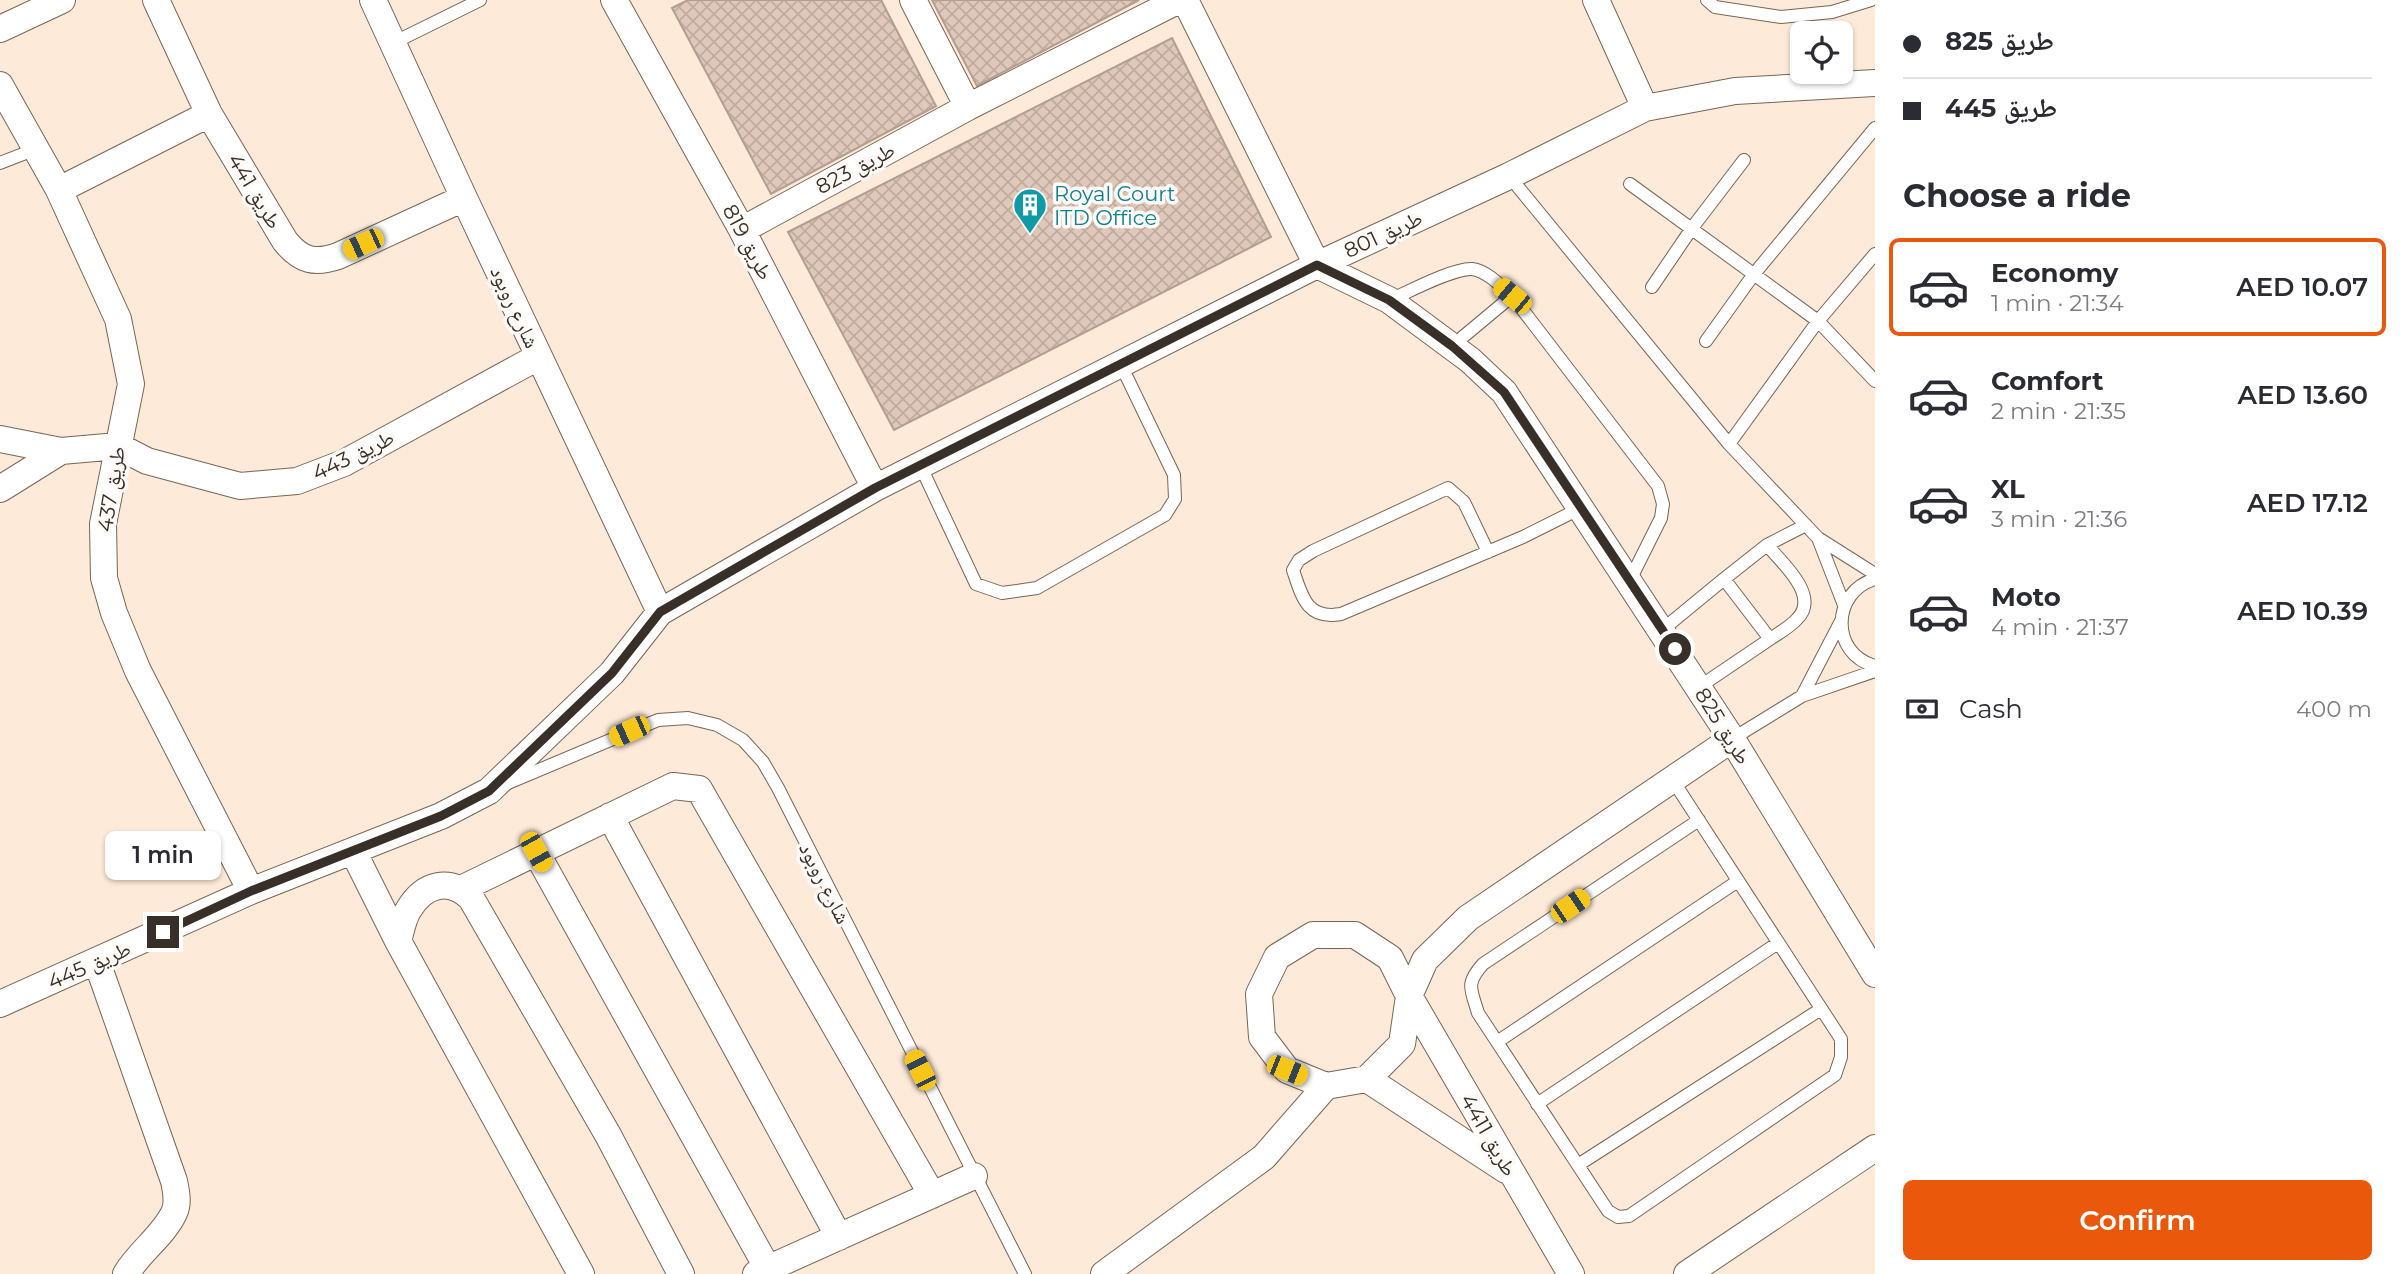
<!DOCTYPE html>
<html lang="en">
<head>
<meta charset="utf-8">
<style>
	body { margin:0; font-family:Montserrat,"Noto Naskh Arabic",sans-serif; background:#f2f2f3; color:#2b2b33; height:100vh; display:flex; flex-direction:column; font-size:26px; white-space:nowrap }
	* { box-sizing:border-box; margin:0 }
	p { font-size:23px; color:#7c7c81 }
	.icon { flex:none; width:38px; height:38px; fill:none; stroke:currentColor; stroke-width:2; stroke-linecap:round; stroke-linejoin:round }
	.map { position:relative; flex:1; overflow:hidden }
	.panel { display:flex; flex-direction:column; background:#fff; width:525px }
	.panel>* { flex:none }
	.banner { display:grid; align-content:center; height:154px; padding:0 28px; background:#fff }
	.buttons { position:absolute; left:1790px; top:21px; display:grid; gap:14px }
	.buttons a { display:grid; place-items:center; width:63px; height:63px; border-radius:10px; background:#fff; box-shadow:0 2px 5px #0004; font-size:35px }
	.end { position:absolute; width:32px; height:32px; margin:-16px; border:9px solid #372f28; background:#fff; box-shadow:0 0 0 4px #fff }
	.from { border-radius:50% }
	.bubble { position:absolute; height:49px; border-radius:10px; background:#fff; box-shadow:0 2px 5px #0004; font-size:23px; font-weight:600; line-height:49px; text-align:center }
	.car { position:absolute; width:21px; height:42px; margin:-21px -10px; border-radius:9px; box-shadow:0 0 5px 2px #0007; background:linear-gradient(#f5c518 24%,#345 0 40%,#f5c518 0 76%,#345 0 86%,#f5c518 0) }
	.banner b { display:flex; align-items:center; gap:24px; height:66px; font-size:26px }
	.banner b+b { border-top:2px solid #e1e1e2 }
	.banner i { width:18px; height:18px; background:#2b2b33 }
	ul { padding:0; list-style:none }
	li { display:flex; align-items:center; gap:21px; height:98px; margin:0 14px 10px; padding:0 14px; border:4px solid transparent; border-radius:10px }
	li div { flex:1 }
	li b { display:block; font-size:26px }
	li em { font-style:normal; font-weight:600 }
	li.current { border-color:#ea580c }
	li>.icon { width:63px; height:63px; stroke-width:1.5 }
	h2 { padding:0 28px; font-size:32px; line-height:84px }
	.pay { display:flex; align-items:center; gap:18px; height:77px; padding:0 28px; font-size:26px }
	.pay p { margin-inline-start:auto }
	.cta { display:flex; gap:14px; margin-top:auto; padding:14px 28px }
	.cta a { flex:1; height:80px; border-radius:10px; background:#ea580c; color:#fff; font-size:28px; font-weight:600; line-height:80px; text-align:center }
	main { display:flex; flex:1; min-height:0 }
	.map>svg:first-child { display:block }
</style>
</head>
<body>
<main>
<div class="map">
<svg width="1875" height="1274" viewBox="0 0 1875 1274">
	<defs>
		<pattern id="building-cross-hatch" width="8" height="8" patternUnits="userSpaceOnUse" patternTransform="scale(1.75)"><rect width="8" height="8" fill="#dfc8b9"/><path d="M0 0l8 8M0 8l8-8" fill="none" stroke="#c0ac9f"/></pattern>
	</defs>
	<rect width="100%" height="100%" fill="#feead8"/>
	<path fill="url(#building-cross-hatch)" stroke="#b39d8f" stroke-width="2" d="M688,0H881L936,106L771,194L672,8Z
		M932,0H1139L977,86Z
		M1172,38L1271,237L894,430L788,232Z"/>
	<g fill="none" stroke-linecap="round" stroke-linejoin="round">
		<g stroke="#776555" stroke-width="14">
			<path id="lane" d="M1707,0L1715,7L1781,17L1832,12L1871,0
				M393,43L480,0
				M0,163L36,149
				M1509,176L1729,444L1818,538L1875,574
				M1630,184L1818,321L1875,381
				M1652,287L1692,228L1744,160
				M1390,300C1408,292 1453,268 1472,269C1487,271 1501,286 1512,296L1658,486L1663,504L1661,518L1630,580
				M1706,341L1754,274L1875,128
				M1452,346L1512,296
				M1729,444L1818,321L1875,254
				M920,465L976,584L1002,593L1037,588L1165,515L1175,499L1174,475L1121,365
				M1818,538L1844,605
				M1767,545C1781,562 1821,596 1797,619C1790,627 1779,633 1770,639
				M1488,552L1464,502L1448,488L1313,551L1299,560L1293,570C1302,597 1307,620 1341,614L1523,537L1581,508
				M1875,579C1831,592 1830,654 1875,666
				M1662,630L1724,579
				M1699,687L1770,639L1724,579L1767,545L1806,525
				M1802,696L1841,621
				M1732,739L1802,696L1875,671
				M1672,779L1841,1039V1057L1835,1075L1629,1216L1618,1217L1608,1211L1478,1013C1471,989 1465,984 1483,964L1699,820
				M508,783L658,720L688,718L717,725L743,740L763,762L778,788L1025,1274
				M1497,1042L1738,881
				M1537,1104L1778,943
				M1578,1165L1821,1009"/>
		</g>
		<g stroke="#776555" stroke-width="28">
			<path id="street" d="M156,0L209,114
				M373,0L464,198L660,612
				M614,0L742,230L875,488
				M913,0L968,107
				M1185,0L1317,265L1389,300L1470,360L1504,392L1732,739L1875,974
				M1596,0L1645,108
				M0,29L62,0
				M0,85L59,190L118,319L131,384L103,524L104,578L114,613L138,671L251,891
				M59,190L209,114L285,241C301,261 315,264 338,256L464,198
				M742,230L968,107L1179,0
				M0,439L61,451
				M0,489L61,451L118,446L147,461L240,486L297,481L344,463L538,357
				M610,816L839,1237
				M353,851L398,941L581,1274
				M536,852L768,1269
				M461,889L673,786L699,789L932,1195
				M398,941C401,931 403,918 409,909C424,884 449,877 471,898L608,1135L681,1274
				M97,962L174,1181C176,1191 179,1203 174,1213C163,1236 139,1252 126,1274
				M0,1004L251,891L441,816L489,791L612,673L660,612L875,488L1317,265L1509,176L1645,108L1735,91L1875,83
				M1367,1079L1402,1044L1409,996L1390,958L1355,935H1313L1277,957L1259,994L1262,1037L1287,1070L1326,1086L1367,1079L1506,1170
				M756,1274L974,1176
				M1104,1274L1264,1157L1326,1086
				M1571,1274L1409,996L1425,960L1468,918L1732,739
				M1687,1274L1875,1148"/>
		</g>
		<use href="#lane" stroke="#fff" stroke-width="12"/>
		<use href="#street" stroke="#fff" stroke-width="26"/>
	</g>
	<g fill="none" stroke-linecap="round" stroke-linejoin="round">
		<path stroke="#372f28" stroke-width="9" d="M163,932L251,891L441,816L489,791L612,673L660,612L875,488L1317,265L1389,300L1452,346L1504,392L1675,649"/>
	</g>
	<defs>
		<g id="building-pin" transform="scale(1.75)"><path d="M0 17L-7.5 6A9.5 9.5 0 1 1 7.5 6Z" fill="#0f9aa8" stroke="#fefaf7"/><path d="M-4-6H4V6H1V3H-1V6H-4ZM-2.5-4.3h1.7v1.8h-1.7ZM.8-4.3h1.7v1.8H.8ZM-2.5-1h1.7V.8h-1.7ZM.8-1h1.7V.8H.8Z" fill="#fff"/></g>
	</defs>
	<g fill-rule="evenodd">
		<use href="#building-pin" x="1030" y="205"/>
	</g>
	<g text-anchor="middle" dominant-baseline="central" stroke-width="7" stroke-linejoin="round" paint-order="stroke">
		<g font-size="21" fill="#372f28" stroke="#fefaf7">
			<text transform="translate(855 168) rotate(-28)">طريق 823</text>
			<text transform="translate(255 191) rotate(59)">طريق 441</text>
			<text transform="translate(1383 234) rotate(-25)">طريق 801</text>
			<text transform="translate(748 242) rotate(62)">طريق 819</text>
			<text transform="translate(515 307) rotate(65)">شارع روبود</text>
			<text transform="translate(353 455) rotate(-26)">طريق 443</text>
			<text transform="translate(111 489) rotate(-81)">طريق 437</text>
			<text transform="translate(1723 726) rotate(58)">طريق 825</text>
			<text transform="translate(825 883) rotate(63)">شارع روبود</text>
			<text transform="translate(89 965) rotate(-24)">طريق 445</text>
			<text transform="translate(1489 1135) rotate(60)">طريق 4411</text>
		</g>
		<g font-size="21" fill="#0d838f" stroke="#fefaf7" text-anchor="start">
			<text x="1054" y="193">Royal Court<tspan x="1054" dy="24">ITD Office</tspan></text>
		</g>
	</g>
</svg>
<div class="buttons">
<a><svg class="icon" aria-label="locate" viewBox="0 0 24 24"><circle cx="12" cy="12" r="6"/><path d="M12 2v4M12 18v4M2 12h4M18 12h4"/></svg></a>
</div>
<i class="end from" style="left:1675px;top:649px"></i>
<i class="end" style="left:163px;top:932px"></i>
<div class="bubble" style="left:105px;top:831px;width:116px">1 min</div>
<i class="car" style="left:363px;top:244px;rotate:245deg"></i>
<i class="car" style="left:1512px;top:296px;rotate:310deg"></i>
<i class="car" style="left:629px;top:731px;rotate:246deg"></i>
<i class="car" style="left:536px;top:852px;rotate:151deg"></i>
<i class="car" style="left:1570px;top:906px;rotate:56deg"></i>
<i class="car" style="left:920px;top:1070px;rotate:333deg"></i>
<i class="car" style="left:1287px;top:1070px;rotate:112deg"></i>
</div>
<section class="panel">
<div class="banner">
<b><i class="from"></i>طريق 825</b>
<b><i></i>طريق 445</b>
</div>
<h2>Choose a ride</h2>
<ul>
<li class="current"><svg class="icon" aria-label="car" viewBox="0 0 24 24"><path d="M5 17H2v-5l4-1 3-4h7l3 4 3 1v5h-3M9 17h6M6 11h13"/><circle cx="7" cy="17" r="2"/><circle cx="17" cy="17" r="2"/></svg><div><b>Economy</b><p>1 min · 21:34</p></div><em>AED 10.07</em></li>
<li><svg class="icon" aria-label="car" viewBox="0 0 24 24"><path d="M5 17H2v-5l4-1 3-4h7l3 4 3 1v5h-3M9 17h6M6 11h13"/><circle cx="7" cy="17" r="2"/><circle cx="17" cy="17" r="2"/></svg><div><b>Comfort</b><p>2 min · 21:35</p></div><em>AED 13.60</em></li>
<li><svg class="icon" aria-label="car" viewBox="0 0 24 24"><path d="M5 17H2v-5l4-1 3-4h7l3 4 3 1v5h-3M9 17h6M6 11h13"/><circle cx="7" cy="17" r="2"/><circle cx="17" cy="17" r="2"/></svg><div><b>XL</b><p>3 min · 21:36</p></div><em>AED 17.12</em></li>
<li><svg class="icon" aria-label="car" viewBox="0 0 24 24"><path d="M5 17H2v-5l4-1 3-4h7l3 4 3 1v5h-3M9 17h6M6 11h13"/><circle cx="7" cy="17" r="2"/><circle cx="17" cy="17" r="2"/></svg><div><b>Moto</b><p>4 min · 21:37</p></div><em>AED 10.39</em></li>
</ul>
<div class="pay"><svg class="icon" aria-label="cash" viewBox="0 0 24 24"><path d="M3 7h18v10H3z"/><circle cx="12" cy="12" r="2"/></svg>Cash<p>400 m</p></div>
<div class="cta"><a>Confirm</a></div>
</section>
</main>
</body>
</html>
